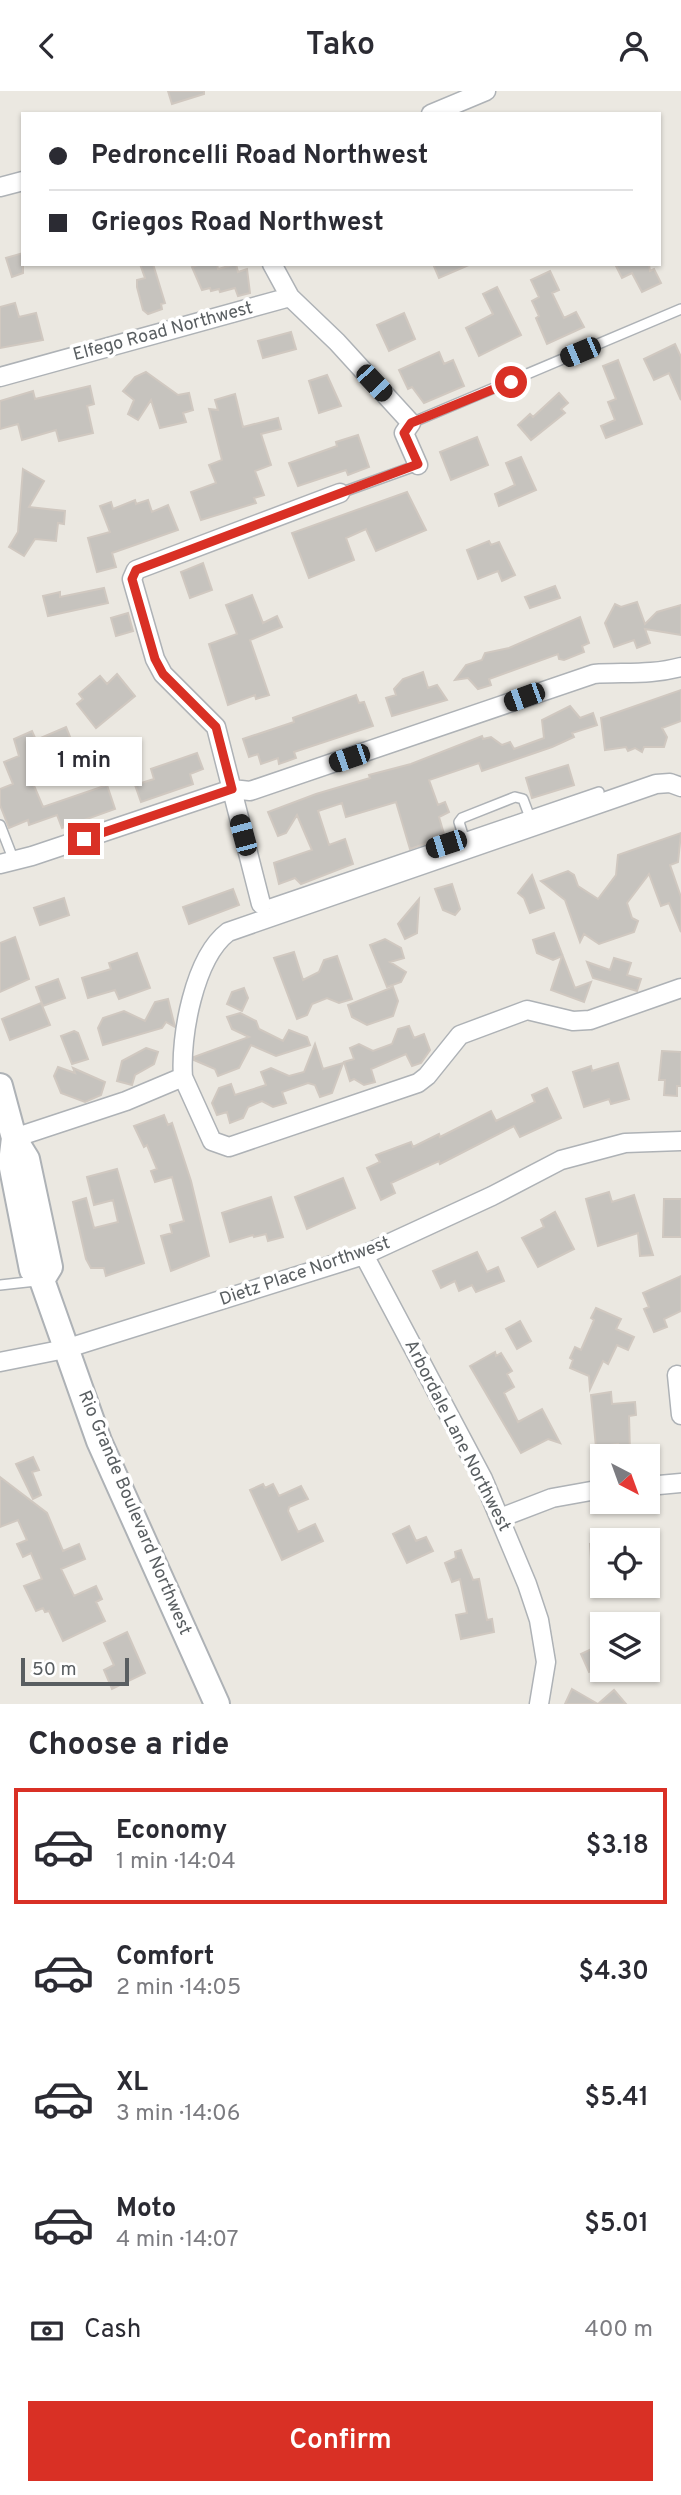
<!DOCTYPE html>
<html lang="en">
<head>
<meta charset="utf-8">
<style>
	body { margin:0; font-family:Overpass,sans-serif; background:#f2f2f3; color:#2b2b33; height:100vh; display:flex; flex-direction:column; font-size:26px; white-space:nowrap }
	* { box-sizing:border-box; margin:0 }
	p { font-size:23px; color:#7c7c81 }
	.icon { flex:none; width:38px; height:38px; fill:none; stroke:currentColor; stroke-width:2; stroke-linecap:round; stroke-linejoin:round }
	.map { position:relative; height:1613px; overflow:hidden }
	.drawer { display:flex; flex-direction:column; background:#fff; flex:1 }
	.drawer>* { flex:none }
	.banner { position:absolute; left:21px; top:21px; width:640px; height:154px; border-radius:0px; box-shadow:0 2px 5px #0004; display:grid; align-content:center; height:154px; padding:0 28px; background:#fff }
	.needle { width:46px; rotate:139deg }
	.tools { position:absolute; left:590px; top:1353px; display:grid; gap:14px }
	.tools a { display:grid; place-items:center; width:70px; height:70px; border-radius:0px; background:#fff; box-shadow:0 2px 5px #0004; font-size:35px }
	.scale { position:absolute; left:21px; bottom:18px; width:108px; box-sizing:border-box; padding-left:7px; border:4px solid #595e61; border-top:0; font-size:19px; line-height:24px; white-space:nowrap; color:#595e61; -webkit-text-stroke:5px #fff; paint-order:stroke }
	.end { position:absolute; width:32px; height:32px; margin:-16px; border:9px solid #d93025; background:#fff; box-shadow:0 0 0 4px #fff }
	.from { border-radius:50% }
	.bubble { position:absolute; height:49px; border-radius:0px; background:#fff; box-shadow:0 2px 5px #0004; font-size:23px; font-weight:600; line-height:49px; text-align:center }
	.car { position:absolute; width:21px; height:42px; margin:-21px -10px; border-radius:9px; box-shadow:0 0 5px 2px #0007; background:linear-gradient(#222 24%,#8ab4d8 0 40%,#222 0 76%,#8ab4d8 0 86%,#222 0) }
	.banner b { display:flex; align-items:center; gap:24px; height:66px; font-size:26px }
	.banner b+b { border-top:2px solid #e1e1e2 }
	.banner i { width:18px; height:18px; background:#2b2b33 }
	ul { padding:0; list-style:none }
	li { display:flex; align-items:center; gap:21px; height:116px; margin:0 14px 10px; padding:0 14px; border:4px solid transparent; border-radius:0px }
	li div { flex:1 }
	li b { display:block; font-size:26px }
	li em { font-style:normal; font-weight:600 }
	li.selected { border-color:#d93025 }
	li>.icon { width:63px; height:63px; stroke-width:1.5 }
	h2 { padding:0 28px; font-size:32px; line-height:84px }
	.pay { display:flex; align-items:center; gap:18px; height:77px; padding:0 28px; font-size:26px }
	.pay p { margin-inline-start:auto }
	.cta { display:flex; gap:14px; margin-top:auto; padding:14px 28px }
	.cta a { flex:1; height:80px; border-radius:0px; background:#d93025; color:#fff; font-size:28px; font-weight:600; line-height:80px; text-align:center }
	header { display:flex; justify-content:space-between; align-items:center; height:91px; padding:0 28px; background:#fff; font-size:32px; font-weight:600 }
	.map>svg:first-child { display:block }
</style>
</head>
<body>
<header><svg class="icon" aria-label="back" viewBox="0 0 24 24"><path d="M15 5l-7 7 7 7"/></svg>Tako<svg class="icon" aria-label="person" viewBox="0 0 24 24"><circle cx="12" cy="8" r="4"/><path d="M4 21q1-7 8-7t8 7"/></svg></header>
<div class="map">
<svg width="681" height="1613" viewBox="0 0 681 1613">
	<rect width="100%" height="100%" fill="#ebe8e1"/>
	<path fill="#c6c3be" stroke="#d0c8c0" stroke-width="2" d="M168,0H204V3L172,13Z
		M23,162V182L12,186L6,167Z
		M140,173H153L165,212L161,213L162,218L148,223L143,219L137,196V189L145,187Z
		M201,173H217L218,178L236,173L238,181L247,178L250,202L238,205L235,197L220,201L219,198L211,200L210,197L202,199L192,176Z
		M433,173H471L439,187Z
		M615,173H649L650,180L654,178L661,192L642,201L632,182L622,187Z
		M550,180L559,199L552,202L564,227L576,221L584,236L547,253L536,227L539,225L532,210L539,206L531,189Z
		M497,196L521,244L479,265L466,237L493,223L483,203Z
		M15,212L19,226L36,222L43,249L0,257V216Z
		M404,222L415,248L389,260L377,234Z
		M291,241L296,258L263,267L258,250Z
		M675,253L681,266V309L669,282L654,289L644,268Z
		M439,261L444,273L453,269L464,295L424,312L412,296L408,298L399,279Z
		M618,269L642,333L606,347L601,335L615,329L608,311L616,308L603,275Z
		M146,281L178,304L189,302L193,319L183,322L186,331L160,337L151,309L138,329L128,323L134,309L123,300L135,286Z
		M327,284L341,315L319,322L309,290Z
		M90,295L94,313L87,315L93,342L59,350L56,339L22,349L18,333L0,338V310L33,300L35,308Z
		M559,302L568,312L561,318L565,322L531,349L518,334L530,323L533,326Z
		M235,303L243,336L278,327L281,338L261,343L271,374L255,380L264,404L254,407L256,412L201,429L191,401L216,392L209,374L222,369L209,318L218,319L215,309Z
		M358,344L369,376L348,384L346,379L298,395L289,372L337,355L336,351Z
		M477,346L488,374L451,389L440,361Z
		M521,366L536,399L499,415L495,403L515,394L506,372Z
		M23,378L44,390L29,416L65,420L64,433L58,432L56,450L35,448L24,465L9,456L18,441Z
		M407,401L426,439L376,460L366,438L346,447L354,469L309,487L292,442Z
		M135,409L136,413L148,409L152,421L168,414L178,439L112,462L116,476L97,481L88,447L110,441L100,415L111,411L113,418Z
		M489,450L491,454L499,451L515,484L502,490L498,480L478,488L467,459Z
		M203,472L212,499L190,507L181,481Z
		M555,495L560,507L530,517L525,506Z
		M104,497L108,512L48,525L43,505L60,501V506Z
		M252,504L263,532L277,525L282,536L250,549L269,604L256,608L255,604L228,614L209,553L237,543L226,514Z
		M637,511L645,533L657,521L681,514V544L645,538L650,552L637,557L634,549L614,556L605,532L615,513L621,516Z
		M128,522L133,540L116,545L111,527Z
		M580,526L589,552L582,555L584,561L564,569L559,568L558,563L489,588L491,594L478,598L468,587L455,589L466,574L482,569L485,562L509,557Z
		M423,581L428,597L437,594L447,609L392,625L386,607L396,604L394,598L403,588Z
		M117,583L135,605L96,637L77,613L83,608L79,603L100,585L107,593Z
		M681,599V630L662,637L667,646L664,656H644L642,661L635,657L628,660L626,656L605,659L601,627Z
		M356,604L359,612L364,611L373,635L294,661L296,667L279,673L278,667L261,673L258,663L249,666L243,648L294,631L293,627Z
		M570,615L580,627L593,622L597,634L572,642L574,646L552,656L482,680L479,672L429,689L438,714L445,711L449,721L439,726L444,743L432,747L433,750L410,758L396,711L346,726L342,712L318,720L329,754L345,748L353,773L301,793L295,787L279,793L274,772L312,759L297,724L286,742L278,745L268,721L316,703L370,687L369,684L411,673L482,645L483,648L491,646L502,654L510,651L514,658L544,647L542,629Z
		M66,636L77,663L62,670L65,676L32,690L43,716L107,694L115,718L62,737L57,724L29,734L28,729L9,737L0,714V698L13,693L4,671L19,665L14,648L32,640L36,649Z
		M197,662L203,678L190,683L193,693L141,711L135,694L154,688L151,678Z
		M568,674L574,694L532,707L526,687Z
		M681,742L678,771L670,774L681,806V841L669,812L661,815L649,783L627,812L632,827L638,830L634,841L599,853L584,843L580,851L565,809L541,790L568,780L574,784L578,795L598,808L616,784L618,764Z
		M532,784L544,817L530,822L524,807L518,802Z
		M452,793L460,818L455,824L443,819L435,798Z
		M233,798L239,814L189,833L183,816Z
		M64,807L69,824L40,834L34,817Z
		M419,808L417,842L405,848L398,833Z
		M554,842L575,897L591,891L584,911L551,899L562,865L553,869L537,862L533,849Z
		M15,846L29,888L0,901V852Z
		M385,848L401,857L404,867L390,871L406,881L401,891L387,896L370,854Z
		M294,861L303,889L319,881L324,869L337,865L352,908L339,912L327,907L312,913L307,924L297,928L274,867Z
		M137,862L150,897L119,908L115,899L88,907L82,887L111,878L109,872Z
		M614,867L631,872L627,884L641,888L637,900L593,887L587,871L610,879Z
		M58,888L65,907L43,915L36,896Z
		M393,896L398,910L393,925L367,934L352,926L348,914Z
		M244,897L248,907L242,920L227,913L232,901Z
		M168,908L175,936L166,931L162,937L103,954L98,937L103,927L124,920L145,930L155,911Z
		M41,912L50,934L10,949L2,928Z
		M240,922L256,930L259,938L283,950L289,939L307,946L310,954L276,965L251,954L239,977L218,985L215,978L194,969V966L249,946L232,938L227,926Z
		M409,935L414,947L424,943L430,959L421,972L412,975L406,963L371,978L375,991L364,994L354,988L350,990L344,971L354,968L350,957L359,953L373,960L392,953L398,938Z
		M74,940L78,942L88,968L72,973L61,945Z
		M315,953L323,978L343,972L332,1002L320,1006L315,994L308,992L282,1001L286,1012L273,1016L262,1010L248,1016L243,1027L230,1032L227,1021L217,1024L212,1012L219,997L231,993L235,1004L266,994L261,981L271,977L289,985L304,981Z
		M146,957L158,961L154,973L135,984L132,994L117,990L122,970Z
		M662,960L681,961V995H677V1005L664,1004L665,989H659Z
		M618,972L629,1008L611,1013L609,1008L584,1016L573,981L591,975L592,980Z
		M58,976L75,982L73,977L105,991L101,1004L85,1011L61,1002L54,985Z
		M547,997L561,1027L520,1046L514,1035L440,1073L439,1070L391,1092L395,1102L381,1109L367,1077L380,1071L376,1064L411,1051L413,1056L439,1043L440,1046L491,1020L496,1030L535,1011L532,1004Z
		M164,1024L168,1034L172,1032L191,1090L209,1165L171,1180L161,1145L172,1142L170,1134L184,1130L172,1086L155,1091L151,1080L157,1078L147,1054L144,1056L134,1035Z
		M117,1078L144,1172L106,1185L104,1177H91L86,1168L73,1111L86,1107L94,1137L118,1131L113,1109L94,1114L87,1086Z
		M343,1087L355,1117L307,1138L295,1106Z
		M609,1101L612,1111L634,1104L653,1164L640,1165L638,1142L598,1155L586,1108Z
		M271,1106L283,1146L268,1150L266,1143L254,1146L253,1144L230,1151L222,1122Z
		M664,1108H681V1146H663Z
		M555,1121L574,1158L538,1176L522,1147L544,1136L541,1129Z
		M477,1161L487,1181L498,1176L504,1190L476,1201L472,1194L459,1200L455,1190L441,1197L433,1180Z
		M681,1185V1220L664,1228L667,1236L654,1241L644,1218L649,1216L643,1202Z
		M596,1217L621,1228L616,1238L634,1246L628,1259L617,1254L608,1273L603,1270L590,1298L589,1285L570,1277L573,1269L570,1267L575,1256L581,1259L594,1229L591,1227Z
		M520,1230L531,1250L517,1258L506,1238Z
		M495,1261L496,1265L501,1262L512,1280L507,1283L514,1296L504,1302L518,1331L542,1318L560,1352L548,1348L521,1362L470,1275Z
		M611,1301L612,1313L635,1311L636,1324L629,1325L630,1360L618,1361V1353L596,1356L591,1304Z
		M33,1366L39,1379L32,1381L41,1404L33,1408L16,1373Z
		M0,1386L47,1422L63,1460L79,1453L85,1468L61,1478L74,1505L96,1495L102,1508L96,1511L105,1530L63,1550L49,1520L45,1521L43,1517L36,1520L24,1495L42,1488L31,1462L23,1466L17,1453L27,1449L18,1429L0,1436Z
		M263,1393L265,1397L273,1393L279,1405L301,1395L308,1408L289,1416L288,1420L298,1441L315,1433L323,1450L282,1469L250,1399Z
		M409,1435L416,1450L426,1446L433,1460L407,1472L393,1443Z
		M602,1452V1499H593L590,1453Z
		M461,1459L473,1489L479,1488L487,1529L492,1528L494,1541L461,1548L456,1524L467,1522L460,1488L452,1491L445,1472L456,1467L455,1461Z
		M127,1541L145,1582L112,1598L104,1579L114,1574L104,1552Z
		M602,1553V1575L589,1581L581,1563Z
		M572,1598L598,1613L614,1599L626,1613H565Z"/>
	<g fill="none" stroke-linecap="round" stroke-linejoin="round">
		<g stroke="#aeb2b6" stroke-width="12">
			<path id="lane" d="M411,332L681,218
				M340,402L418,374
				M0,734L14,770
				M464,747L459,731L462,727L515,706L523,708L529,724
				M261,813H270L599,701
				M0,1194L36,1190"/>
		</g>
		<g stroke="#aeb2b6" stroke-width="21">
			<path id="street" d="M431,23L486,0
				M0,96L23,90
				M290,206L337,251L411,332L404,342L418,374
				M0,286L290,206L272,173
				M0,773L32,765L232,698L250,700L594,583C624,581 652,584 681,576
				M261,813L216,636L163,583L155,568L132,488L136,479L340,402
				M183,986L212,1050L229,1056L418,992L427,985L460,944L527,919L573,930L590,929L681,897
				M14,1047L126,1010L183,986C180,946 194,867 228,841L656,693L670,692L681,696
				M364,1164L483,1388L527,1493L539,1529L546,1571L539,1613
				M0,1271L65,1258L364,1164L492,1105L561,1069L625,1052L681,1050
				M677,1284L681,1324
				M648,1395L681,1392
				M500,1427L552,1407L602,1398"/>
		</g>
		<g stroke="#aeb2b6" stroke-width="28">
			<path id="secondary" d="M0,995L14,1047L27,1068L50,1176L42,1189
				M14,1047L11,1072L32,1179L42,1189L99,1350L217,1613"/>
		</g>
		<use href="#lane" stroke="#fff" stroke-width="9"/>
		<use href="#street" stroke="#fff" stroke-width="18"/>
		<use href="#secondary" stroke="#fff" stroke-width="24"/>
	</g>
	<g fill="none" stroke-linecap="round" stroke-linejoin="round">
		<path stroke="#d93025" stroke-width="9" d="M84,748L232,698L216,636L163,583L155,568L132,488L136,479L418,373L404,342L411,332L511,291"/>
	</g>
	<g text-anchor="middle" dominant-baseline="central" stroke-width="7" stroke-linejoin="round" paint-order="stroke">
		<g font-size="18" fill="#595e61" stroke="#fff">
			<text transform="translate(163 241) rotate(-15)">Elfego Road Northwest</text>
			<text transform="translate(305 1181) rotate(-19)">Dietz Place Northwest</text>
			<text transform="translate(457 1345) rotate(63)">Arbordale Lane Northwest</text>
			<text transform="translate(134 1422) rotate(67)">Rio Grande Boulevard Northwest</text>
		</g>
	</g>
</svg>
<div class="tools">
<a><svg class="needle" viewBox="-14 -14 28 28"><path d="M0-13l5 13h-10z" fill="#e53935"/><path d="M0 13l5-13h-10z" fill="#7c7c81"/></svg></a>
<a><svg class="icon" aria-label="locate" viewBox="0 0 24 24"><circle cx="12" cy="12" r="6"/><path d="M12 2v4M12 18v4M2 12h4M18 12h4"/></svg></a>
<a><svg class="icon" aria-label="layers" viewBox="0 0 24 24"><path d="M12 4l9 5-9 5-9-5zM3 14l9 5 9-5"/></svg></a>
</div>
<div class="scale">50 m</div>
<i class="end from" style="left:511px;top:291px"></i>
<i class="end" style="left:84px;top:748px"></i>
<div class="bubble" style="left:26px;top:646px;width:116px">1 min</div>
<i class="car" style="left:580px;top:261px;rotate:247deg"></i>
<i class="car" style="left:374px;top:292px;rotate:137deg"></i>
<i class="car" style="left:524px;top:606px;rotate:250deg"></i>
<i class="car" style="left:349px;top:667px;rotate:251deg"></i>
<i class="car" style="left:243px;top:744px;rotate:345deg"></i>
<i class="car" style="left:446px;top:753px;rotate:252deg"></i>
<div class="banner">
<b><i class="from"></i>Pedroncelli Road Northwest</b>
<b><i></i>Griegos Road Northwest</b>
</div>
</div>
<section class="drawer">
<h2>Choose a ride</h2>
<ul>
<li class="selected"><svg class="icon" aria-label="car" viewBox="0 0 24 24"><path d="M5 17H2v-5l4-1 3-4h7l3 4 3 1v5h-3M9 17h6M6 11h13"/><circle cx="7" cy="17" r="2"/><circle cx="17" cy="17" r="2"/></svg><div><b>Economy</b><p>1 min · 14:04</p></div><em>$3.18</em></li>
<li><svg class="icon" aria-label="car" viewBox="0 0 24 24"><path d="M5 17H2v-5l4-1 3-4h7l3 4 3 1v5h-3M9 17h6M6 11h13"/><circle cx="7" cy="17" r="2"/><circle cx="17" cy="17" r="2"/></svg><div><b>Comfort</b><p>2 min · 14:05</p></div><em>$4.30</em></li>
<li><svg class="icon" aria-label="car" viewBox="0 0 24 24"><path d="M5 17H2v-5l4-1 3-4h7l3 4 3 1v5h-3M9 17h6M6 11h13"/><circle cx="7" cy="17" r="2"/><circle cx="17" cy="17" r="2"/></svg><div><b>XL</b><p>3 min · 14:06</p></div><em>$5.41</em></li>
<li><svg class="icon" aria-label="car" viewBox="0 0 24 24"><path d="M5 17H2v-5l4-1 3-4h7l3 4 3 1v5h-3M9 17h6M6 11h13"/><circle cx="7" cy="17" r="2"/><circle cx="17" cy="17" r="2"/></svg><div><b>Moto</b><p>4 min · 14:07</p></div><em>$5.01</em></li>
</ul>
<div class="pay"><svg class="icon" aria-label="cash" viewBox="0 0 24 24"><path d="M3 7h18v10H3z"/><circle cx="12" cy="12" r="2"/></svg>Cash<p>400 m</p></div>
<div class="cta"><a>Confirm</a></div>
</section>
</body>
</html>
